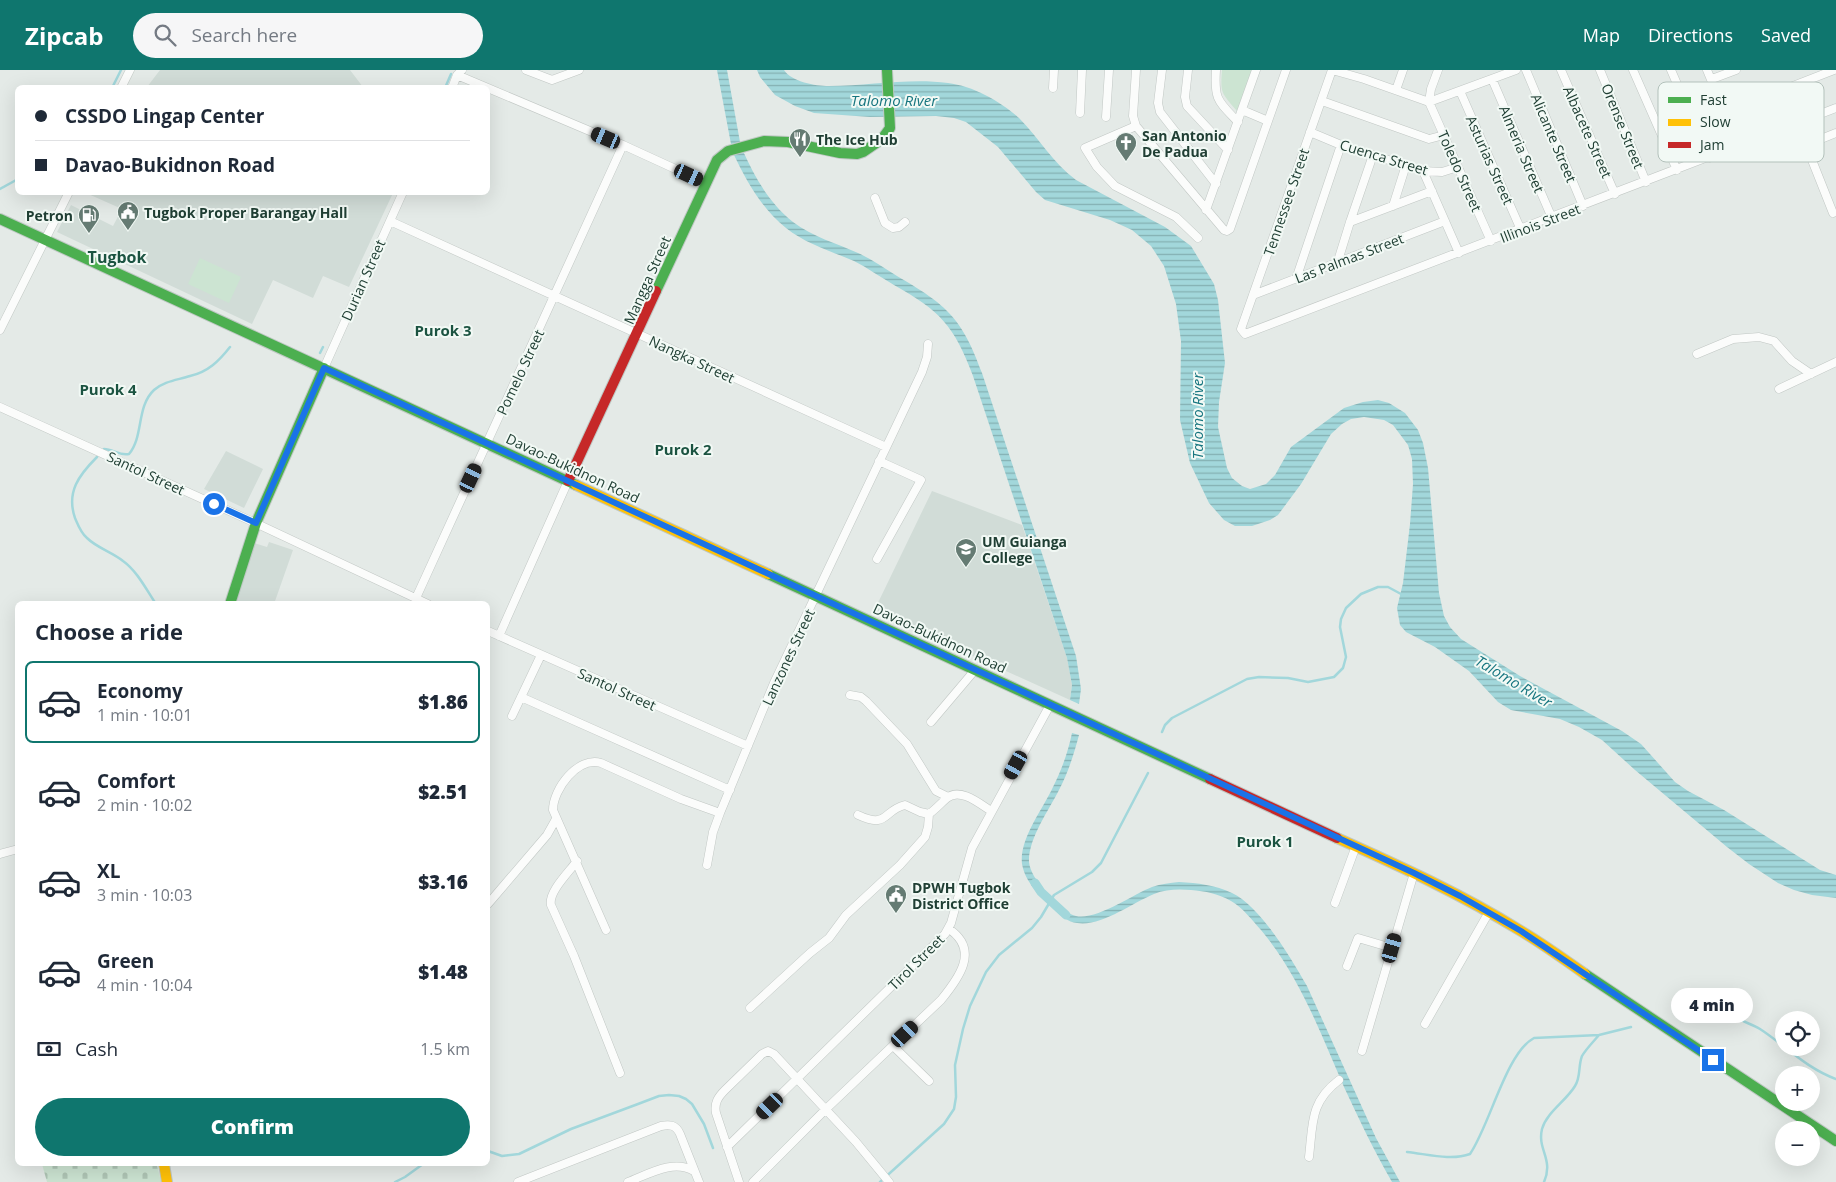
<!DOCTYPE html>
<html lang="en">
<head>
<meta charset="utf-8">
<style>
	body { margin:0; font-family:"Open Sans",sans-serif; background:#f6f6f7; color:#1f2937; height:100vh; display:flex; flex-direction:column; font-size:19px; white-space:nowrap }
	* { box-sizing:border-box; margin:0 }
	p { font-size:16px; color:#747a83 }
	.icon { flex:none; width:28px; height:28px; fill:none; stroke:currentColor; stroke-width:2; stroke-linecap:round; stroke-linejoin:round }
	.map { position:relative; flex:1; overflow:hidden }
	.panel { position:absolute; left:15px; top:531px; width:475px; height:565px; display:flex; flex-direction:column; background:#fff; border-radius:8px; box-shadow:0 5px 20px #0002 }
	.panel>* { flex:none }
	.guide { position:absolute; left:15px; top:15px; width:475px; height:110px; border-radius:8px; box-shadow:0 5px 20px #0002; display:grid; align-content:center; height:110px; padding:0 20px; background:#fff }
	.buttons { position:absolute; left:1775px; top:941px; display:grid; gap:10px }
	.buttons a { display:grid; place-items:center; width:45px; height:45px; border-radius:50%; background:#fff; box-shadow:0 5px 20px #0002; font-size:25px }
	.end { position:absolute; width:22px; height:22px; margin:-11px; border:6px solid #1a73e8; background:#fff; box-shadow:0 0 0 2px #fff }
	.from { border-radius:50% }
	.bubble { position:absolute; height:35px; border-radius:18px; background:#fff; box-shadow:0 5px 20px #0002; font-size:16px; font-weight:800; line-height:35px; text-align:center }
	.car { position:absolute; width:15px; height:30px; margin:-15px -8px; border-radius:6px; box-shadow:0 0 4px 1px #0007; background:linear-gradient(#222 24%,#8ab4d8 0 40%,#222 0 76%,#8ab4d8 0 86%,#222 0) }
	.guide b { display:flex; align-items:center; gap:18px; height:48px; font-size:19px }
	.guide b+b { border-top:1px solid #e0e1e3 }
	.guide i { width:12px; height:12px; background:#1f2937 }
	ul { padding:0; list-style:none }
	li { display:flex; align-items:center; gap:15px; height:82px; margin:0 10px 8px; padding:0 10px; border:2px solid transparent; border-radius:8px }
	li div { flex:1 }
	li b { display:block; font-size:19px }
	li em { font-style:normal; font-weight:800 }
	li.active { border-color:#0f766e }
	li>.icon { width:45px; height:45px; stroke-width:1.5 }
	h2 { padding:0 20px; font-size:22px; line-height:60px }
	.pay { display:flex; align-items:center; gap:12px; height:55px; padding:0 20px; font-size:19px }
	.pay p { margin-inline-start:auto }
	.button { display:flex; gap:10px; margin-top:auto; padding:10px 20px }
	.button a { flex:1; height:58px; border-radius:30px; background:#0f766e; color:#fff; font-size:20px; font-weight:800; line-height:58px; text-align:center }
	header { display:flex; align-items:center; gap:30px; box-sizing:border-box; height:70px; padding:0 25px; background:#0f766e; color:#fff }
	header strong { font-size:24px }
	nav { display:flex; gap:28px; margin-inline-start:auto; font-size:18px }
	.search { width:350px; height:45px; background:#f6f6f7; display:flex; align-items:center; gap:12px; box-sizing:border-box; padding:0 18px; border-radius:28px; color:#747a83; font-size:19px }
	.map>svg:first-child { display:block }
</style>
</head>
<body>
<header>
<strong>Zipcab</strong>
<div class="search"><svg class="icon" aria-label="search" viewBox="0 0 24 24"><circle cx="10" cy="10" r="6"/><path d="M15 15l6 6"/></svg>Search here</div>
<nav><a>Map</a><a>Directions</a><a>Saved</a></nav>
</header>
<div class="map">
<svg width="1836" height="1112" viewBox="0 0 1836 1112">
	<defs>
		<pattern id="cemetery-stones" width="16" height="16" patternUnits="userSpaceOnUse" patternTransform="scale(1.25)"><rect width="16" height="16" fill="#cce4d2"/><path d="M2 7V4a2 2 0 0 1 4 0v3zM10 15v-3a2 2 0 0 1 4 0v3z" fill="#afc5b5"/></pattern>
		<pattern id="water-rules" width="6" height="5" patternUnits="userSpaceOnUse" patternTransform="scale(1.25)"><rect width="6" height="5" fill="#a2d7db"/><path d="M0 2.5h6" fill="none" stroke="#84b0b2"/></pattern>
	</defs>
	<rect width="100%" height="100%" fill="#e4eae7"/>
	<path fill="#d1dcd7" d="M160,0H350L363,17H147Z
		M86,123H393L349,217L323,206L313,228L273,210L252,254L57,162L71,135L113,156L122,139Z
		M226,381L263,399L244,438L204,419Z
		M932,421L1022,455L1067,588L1072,615L1070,630L874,541Z
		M269,472L293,480L274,534H247L235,530L254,473L267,477Z"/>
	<path fill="#cce4d2" d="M1222,0H1252L1237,41C1222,23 1220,24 1222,0Z
		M200,188L241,207L229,233L188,214Z"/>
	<path fill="url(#cemetery-stones)" d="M42,1094H157L161,1112H47Z"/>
	<path fill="url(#water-rules)" d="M717,0H727L740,72L731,74Z
		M757,0H784C792,12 815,16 829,16C869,16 908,8 948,13C973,16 1000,31 1019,48C1039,68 1053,93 1076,110L1165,157L1191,176L1214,214L1218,230L1225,293L1219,332L1218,357L1227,398L1232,408L1242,416L1250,419L1266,414L1275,405L1291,377L1344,338L1363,332L1378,330L1389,333L1405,343L1418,360L1423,373L1428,398L1439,523L1444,546L1450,557L1461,569L1520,606L1622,661L1641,674L1675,712L1688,721L1724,740L1820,800L1836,805V828L1812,825L1794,820L1778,813L1749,794L1727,777L1635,700L1602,670L1579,657L1560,649L1511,640L1498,632L1469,601L1435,577L1406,562L1400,555L1397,538L1403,513L1410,454L1413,414L1412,389L1408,375L1393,355L1384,350L1364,347L1351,349L1342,354L1331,364L1301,414L1278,445L1270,450L1252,456H1235L1224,450L1209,433L1190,393L1180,350L1181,271L1176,234L1164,196L1151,176L1132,160L1110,150L1045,130L1036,122L998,77L966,52L954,48L936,46L870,47L814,43L795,36L775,25L760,7Z
		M743,81C755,108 770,134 793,152C813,167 836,173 858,183C872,189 884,198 897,206C947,235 962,248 982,303L1076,586L1081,619L1079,634L1070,630L1072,615L1067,588L973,306C954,255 940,241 894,215C880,207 868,198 854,191C831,181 806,174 786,158C762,139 747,112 734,85Z
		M1072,663L1079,665C1074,684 1068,703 1059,720C1049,740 1028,769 1029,792C1030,802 1037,811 1043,819L1038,824C1031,815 1024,806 1022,794C1019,769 1043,739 1053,717C1062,699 1068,682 1072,663Z
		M1179,812C1198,813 1215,815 1232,823C1261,837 1291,888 1307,916L1376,1068L1400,1112H1392C1374,1081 1359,1049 1344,1017C1320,962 1300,907 1261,860C1252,850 1243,838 1231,831C1219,824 1205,821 1191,820C1179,819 1166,819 1154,824C1132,833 1101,857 1077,853C1068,852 1061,846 1055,840L1060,835C1064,840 1069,844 1076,846C1095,851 1134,824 1152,817C1161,814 1170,813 1179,812Z"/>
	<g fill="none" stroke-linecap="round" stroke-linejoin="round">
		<path stroke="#a2d7db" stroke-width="2.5" d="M112,18L121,0
			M445,18L451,4
			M0,119L18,109
			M320,283L323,277
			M104,379C113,379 119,386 129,384C144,366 136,337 154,320C164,311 178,310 190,306C208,302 219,291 230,277
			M97,387C79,405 66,422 75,448C78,455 81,463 87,468C97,478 112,482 123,491C137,501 146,519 156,534
			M1162,662L1165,655L1172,648L1247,609L1259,607L1288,608L1308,612L1334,607L1343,598L1346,587L1340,557L1341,549L1346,538L1361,524L1378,517H1388L1401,524
			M1674,939L1705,928L1728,923L1733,930L1735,946C1742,952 1752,954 1760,959C1786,976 1806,998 1836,1009
			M488,1081L502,1086L519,1084L571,1059L638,1034L659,1026L669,1025L679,1026L686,1029L692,1034L704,1054L713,1078
			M1407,1082C1427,1084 1451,1091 1470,1084C1490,1055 1506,983 1534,968L1599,965L1631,957
			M395,1112L405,1107L423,1094
			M880,1112L944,1054L954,1039L956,1027L955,995L963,959L970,936L986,902L999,885L1032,858L1041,847L1054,825L1092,802L1101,793L1148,703
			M1544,1112C1554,1089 1537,1080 1542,1059C1547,1042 1566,1031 1575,1016C1581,1007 1578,996 1582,986C1586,979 1594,971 1599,965"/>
		<path stroke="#a2d7db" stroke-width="9" d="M1035,813L1041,822L1066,845"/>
		<g stroke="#c1c7c4" stroke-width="9">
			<path id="street" d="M526,0L552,10L579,0
				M1136,0L1133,46L1136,56L1224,160L1227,161L1230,159L1286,0
				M1162,0L1158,33L1160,42L1216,114
				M1188,0L1185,27L1187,36L1228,80
				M1216,0C1214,30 1218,31 1238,52
				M1332,0L1241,259L1245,264L1836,38
				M1332,0L1364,9L1429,32L1516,0
				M1438,0L1431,19L1429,32L1491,171
				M1526,0L1583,136
				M1561,0L1615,124
				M1600,0L1646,112
				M1633,0L1677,100
				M1671,0L1709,88
				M1707,0L1739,77
				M457,5L623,75L706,113
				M1492,9L1552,148
				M1712,9L1736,0
				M121,18L130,0
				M452,18L457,5L462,0
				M1053,18L1054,0
				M1396,20L1403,0
				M1460,21L1521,160
				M1322,31L1429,69L1444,65
				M1242,40L1268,51
				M1726,42L1834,0
				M1080,43L1082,0
				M1106,47L1109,0
				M1136,56L1085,78L1097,97L1115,116L1176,147L1198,168
				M1310,62L1341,75L1423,101L1442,102L1458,97
				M1423,101L1459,183
				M875,128L885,153L893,158L899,157L905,152
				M1393,136L1406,95
				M1206,140L1256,0
				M1833,143L1806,75L1836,63
				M390,151L886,377
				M1350,152L1432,121
				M1337,194L1350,152L1373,85
				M1296,209L1341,75
				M1253,225L1445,151
				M0,260L69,122
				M1697,284L1733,269L1759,267L1774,271L1792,291L1811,304
				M324,298L403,122
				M1779,319L1836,292
				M0,337L249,450L428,534
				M877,489L921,410L879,391
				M416,528L623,75
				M488,561L748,676
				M499,566L568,411
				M850,625L861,627L866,631L907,674L936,721L948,727
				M521,627L730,720
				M512,646L541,585
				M931,652L975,600
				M858,745C888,759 882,741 905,735L920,742L929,744C936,739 941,733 947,728C960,717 980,734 991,741
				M0,784L18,779
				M577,791C569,802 548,822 551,835L574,886L620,1003
				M707,795L713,762L720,743L774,613L922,302L927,287L928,274
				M1335,833L1356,776
				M488,834L547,765L556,749
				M606,860L553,740C553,719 578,686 601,693L681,729L720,743
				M1347,896L1358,868L1392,878
				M750,938L810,883L829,868L846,845L900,795L925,767L928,757L929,744
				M1425,954L1489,842
				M893,976L929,1011
				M1362,981L1414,803
				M727,1077L945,864L951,853L972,778L1050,635
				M1309,1087C1313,1053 1310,1032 1339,1010
				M518,1112L661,1056C670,1054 676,1055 680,1064L699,1112
				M628,1112C649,1104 673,1089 694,1101
				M739,1112L716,1043C714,1033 718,1027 725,1020L762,984L768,981L774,984L856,1072L889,1112
				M753,1112L826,1039L941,930C959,908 980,880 949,859"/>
		</g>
		<g stroke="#bfc8c4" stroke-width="12">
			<path id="fast" d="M0,149L576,415
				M656,221L717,90L728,81L764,71L788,72L840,83L857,84L863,82L882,69L890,58L887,0
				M768,504L1210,709
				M230,534L256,453L324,298
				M1585,904L1836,1071"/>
		</g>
		<g stroke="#bfc8c4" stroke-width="12">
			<path id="slow" d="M576,415L768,504
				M1337,768C1400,796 1463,825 1521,861C1543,874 1564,889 1585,904
				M164,1094L167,1112"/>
		</g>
		<g stroke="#bfc8c4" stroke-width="12">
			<path id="jam" d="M568,411L656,221
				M1210,709L1337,768"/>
		</g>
		<use href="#street" stroke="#fbfcfb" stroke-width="8"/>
		<use href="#fast" stroke="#4caf50" stroke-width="10"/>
		<use href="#slow" stroke="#ffc107" stroke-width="10"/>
		<use href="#jam" stroke="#c62828" stroke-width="10"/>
	</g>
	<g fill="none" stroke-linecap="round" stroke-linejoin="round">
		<path stroke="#1a73e8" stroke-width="6" d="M214,434L256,453L324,298L1414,803L1460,826L1521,861L1713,990"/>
	</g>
	<defs>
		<g id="restaurant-pin" transform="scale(1.125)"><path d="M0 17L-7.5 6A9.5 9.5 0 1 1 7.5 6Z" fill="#657b73" stroke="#f2f9f5"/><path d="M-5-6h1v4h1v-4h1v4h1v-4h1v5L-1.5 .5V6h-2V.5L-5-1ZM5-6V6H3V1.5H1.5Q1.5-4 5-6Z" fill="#fff"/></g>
		<g id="church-pin" transform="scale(1.125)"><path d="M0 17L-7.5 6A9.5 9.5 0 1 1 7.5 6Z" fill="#657b73" stroke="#f2f9f5"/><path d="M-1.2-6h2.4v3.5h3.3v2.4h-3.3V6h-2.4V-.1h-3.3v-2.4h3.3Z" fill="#fff"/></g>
		<g id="civic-pin" transform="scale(1.125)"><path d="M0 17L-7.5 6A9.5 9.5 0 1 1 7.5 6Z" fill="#657b73" stroke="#f2f9f5"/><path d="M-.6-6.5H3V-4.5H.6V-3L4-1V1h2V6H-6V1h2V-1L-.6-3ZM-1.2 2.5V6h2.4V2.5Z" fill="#fff"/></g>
		<g id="fuel-pin" transform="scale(1.125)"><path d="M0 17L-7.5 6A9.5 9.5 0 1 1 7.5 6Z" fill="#657b73" stroke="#f2f9f5"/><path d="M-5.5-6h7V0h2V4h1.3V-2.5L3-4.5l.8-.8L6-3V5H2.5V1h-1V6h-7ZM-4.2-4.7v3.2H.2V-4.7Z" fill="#fff"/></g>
		<g id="university-pin" transform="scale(1.125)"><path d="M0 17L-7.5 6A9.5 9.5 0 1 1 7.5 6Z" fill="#657b73" stroke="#f2f9f5"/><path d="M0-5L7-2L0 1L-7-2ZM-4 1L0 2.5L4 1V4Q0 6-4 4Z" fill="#fff"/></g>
	</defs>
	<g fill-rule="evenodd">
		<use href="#restaurant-pin" x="800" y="69"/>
		<use href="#church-pin" x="1126" y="73"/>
		<use href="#civic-pin" x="128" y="142"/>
		<use href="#fuel-pin" x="89" y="145"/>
		<use href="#university-pin" x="966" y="479"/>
		<use href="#civic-pin" x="896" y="825"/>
	</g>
	<g text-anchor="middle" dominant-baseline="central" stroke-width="4" stroke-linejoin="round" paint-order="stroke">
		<g font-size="14" fill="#203f34" stroke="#f2f9f5">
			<text transform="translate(1623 56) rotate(68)">Orense Street</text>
			<text transform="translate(1588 62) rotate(66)">Albacete Street</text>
			<text transform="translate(1554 68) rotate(67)">Alicante Street</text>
			<text transform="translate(1522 79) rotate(67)">Almeria Street</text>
			<text transform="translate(1384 87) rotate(17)">Cuenca Street</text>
			<text transform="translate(1490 90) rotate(66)">Asturias Street</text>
			<text transform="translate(1460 101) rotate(66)">Toledo Street</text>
			<text transform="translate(1286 132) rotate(-71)">Tennessee Street</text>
			<text transform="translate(1540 153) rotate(-21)">Illinois Street</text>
			<text transform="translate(1349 188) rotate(-21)">Las Palmas Street</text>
			<text transform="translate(363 210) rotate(-66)">Durian Street</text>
			<text transform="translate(647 210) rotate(-66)">Mangga Street</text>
			<text transform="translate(692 289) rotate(25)">Nangka Street</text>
			<text transform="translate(520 302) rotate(-65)">Pomelo Street</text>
			<text transform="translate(573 398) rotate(25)">Davao-Bukidnon Road</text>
			<text transform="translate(146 403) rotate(25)">Santol Street</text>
			<text transform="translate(940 568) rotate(25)">Davao-Bukidnon Road</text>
			<text transform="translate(788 587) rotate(-65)">Lanzones Street</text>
			<text transform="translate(617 619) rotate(24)">Santol Street</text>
			<text transform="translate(916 892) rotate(-45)">Tirol Street</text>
		</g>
		<g font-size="14" font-weight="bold" fill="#203f34" stroke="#f2f9f5" text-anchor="start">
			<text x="1142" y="65">San Antonio<tspan x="1142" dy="16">De Padua</tspan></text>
			<text x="816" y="69">The Ice Hub</text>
			<text x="144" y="142">Tugbok Proper Barangay Hall</text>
			<text x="73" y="145" text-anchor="end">Petron</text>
			<text x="982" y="471">UM Guianga<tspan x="982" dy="16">College</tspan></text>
			<text x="912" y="817">DPWH Tugbok<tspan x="912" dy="16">District Office</tspan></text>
		</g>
		<g font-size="15" font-style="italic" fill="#16757f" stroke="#f2f9f5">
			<text x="894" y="30">Talomo River</text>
			<text transform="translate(1197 346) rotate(-90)">Talomo River</text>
			<text transform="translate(1514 611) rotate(31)">Talomo River</text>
		</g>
		<g font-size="15" font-weight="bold" fill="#1b5341" stroke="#f2f9f5">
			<text x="443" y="260">Purok 3</text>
			<text x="108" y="319">Purok 4</text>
			<text x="683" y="379">Purok 2</text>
			<text x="1265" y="771">Purok 1</text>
		</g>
		<g font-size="16" font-weight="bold" fill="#1b5341" stroke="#f2f9f5">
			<text x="117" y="187">Tugbok</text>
		</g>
	</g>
	<rect x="1658" y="12" width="166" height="80" rx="8" fill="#f2f9f5" stroke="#b3c1bb" stroke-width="1"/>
	<rect x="1668" y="27" width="23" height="6" fill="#4caf50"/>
	<rect x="1668" y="49" width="23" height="7" fill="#ffc107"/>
	<rect x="1668" y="72" width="23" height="6" fill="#c62828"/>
	<g font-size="14" fill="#203f34">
		<text x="1700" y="35">Fast</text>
		<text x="1700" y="57">Slow</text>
		<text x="1700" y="80">Jam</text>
	</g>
</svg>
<div class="buttons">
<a><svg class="icon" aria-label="locate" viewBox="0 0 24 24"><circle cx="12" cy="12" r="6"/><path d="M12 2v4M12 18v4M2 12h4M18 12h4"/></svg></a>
<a>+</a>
<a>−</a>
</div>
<i class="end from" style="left:214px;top:434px"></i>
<i class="end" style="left:1713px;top:990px"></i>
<div class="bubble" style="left:1671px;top:918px;width:82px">4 min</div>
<i class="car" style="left:606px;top:68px;rotate:293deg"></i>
<i class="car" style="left:689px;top:105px;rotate:115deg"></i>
<i class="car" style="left:471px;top:408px;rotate:25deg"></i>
<i class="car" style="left:1016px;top:695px;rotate:209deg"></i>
<i class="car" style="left:1392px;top:878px;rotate:16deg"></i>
<i class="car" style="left:905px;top:964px;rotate:47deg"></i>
<i class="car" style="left:770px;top:1036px;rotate:226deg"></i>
<div class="guide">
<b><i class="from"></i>CSSDO Lingap Center</b>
<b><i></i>Davao-Bukidnon Road</b>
</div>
<section class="panel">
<h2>Choose a ride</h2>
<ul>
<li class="active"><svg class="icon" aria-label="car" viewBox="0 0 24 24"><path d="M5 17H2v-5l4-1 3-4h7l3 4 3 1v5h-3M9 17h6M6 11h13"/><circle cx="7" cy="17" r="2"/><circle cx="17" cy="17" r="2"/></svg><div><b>Economy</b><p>1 min · 10:01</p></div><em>$1.86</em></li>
<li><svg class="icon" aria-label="car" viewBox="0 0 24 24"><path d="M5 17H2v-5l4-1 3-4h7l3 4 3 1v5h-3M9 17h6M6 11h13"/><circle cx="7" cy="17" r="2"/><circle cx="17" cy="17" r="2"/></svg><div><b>Comfort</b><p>2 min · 10:02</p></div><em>$2.51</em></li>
<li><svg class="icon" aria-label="car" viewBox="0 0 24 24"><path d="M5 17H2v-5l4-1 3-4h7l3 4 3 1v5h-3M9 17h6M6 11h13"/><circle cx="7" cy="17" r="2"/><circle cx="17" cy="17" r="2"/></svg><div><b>XL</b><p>3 min · 10:03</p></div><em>$3.16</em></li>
<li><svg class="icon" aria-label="car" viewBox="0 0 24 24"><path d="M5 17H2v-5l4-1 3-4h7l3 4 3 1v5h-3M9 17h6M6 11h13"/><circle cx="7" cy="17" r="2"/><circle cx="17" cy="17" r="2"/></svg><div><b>Green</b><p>4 min · 10:04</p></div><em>$1.48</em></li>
</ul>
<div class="pay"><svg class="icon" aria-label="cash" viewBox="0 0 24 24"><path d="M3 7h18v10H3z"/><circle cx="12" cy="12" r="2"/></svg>Cash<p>1.5 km</p></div>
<div class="button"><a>Confirm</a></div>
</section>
</div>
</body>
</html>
